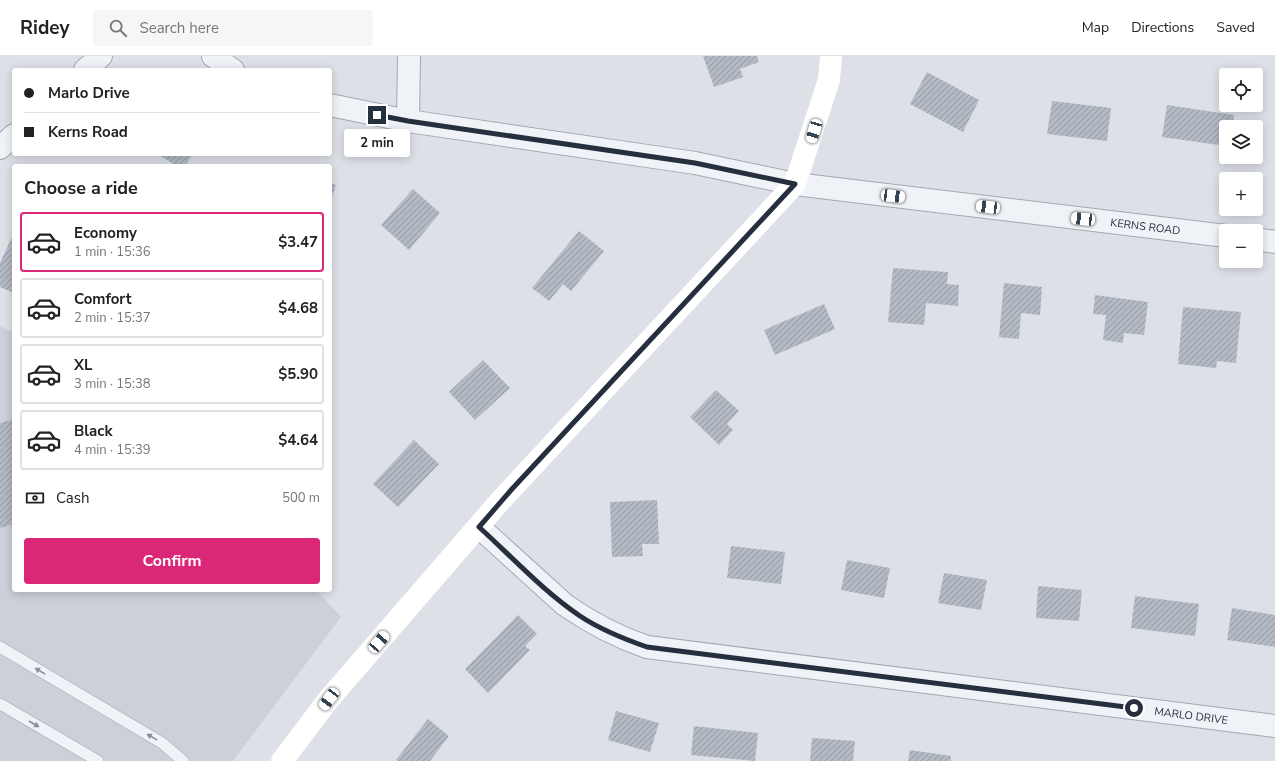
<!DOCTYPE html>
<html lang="en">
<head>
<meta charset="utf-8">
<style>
	body { margin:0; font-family:"Nunito Sans",sans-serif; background:#f6f6f6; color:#222; height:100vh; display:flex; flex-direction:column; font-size:15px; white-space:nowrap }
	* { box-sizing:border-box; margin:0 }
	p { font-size:13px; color:#767676 }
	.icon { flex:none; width:22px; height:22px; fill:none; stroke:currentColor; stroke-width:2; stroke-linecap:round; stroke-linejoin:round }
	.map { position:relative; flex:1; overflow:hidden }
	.side { position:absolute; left:12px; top:108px; width:320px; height:428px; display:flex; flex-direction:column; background:#fff; border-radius:4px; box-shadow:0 2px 10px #0003 }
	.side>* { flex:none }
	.guide { position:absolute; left:12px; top:12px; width:320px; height:88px; border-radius:4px; box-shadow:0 2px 10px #0003; display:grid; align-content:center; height:88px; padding:0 12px; background:#fff }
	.tools { position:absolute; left:1219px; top:12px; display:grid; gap:8px }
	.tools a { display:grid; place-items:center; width:44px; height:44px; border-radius:4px; background:#fff; box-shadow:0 2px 10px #0003; font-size:20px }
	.end { position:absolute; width:18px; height:18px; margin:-9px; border:5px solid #262f3e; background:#fff; box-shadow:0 0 0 2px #fff }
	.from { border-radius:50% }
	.bubble { position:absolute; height:28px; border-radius:4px; background:#fff; box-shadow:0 2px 10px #0003; font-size:13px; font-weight:700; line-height:28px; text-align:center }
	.car { position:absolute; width:12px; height:24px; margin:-12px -6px; border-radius:5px; box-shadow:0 0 3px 1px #0007; background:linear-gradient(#fff 24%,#345 0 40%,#fff 0 76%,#345 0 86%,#fff 0) }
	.guide b { display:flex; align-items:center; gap:14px; height:38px; font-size:15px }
	.guide b+b { border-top:1px solid #e0e0e0 }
	.guide i { width:10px; height:10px; background:#222 }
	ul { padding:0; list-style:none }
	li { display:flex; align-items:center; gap:12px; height:60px; margin:0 8px 6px; padding:0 4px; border:2px solid #e0e0e0; border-radius:4px }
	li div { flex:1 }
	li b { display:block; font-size:15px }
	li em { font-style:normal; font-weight:700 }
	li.current { border-color:#db2777 }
	li>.icon { width:36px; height:36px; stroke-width:1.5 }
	h2 { padding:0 12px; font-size:18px; line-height:48px }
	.pay { display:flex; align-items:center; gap:10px; height:44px; padding:0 12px; font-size:15px }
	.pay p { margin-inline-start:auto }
	.button { display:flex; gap:8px; margin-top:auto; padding:8px 12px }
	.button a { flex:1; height:46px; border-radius:4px; background:#db2777; color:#fff; font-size:16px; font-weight:700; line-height:46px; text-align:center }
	header { display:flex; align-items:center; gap:24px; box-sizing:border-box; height:56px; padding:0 20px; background:#fff; border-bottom:1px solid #e0e0e0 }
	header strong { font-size:19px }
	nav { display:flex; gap:22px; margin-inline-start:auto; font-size:14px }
	.search { width:280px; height:36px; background:#f6f6f6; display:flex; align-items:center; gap:10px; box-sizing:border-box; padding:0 14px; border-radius:4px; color:#767676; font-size:15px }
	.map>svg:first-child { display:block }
</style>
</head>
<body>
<header>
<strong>Ridey</strong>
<div class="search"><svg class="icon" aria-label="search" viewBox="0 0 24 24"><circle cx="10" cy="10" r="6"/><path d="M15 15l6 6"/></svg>Search here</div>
<nav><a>Map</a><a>Directions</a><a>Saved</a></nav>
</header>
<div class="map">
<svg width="1275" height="705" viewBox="0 0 1275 705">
	<defs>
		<pattern id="building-hatch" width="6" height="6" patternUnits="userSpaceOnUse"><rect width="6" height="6" fill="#b4bac4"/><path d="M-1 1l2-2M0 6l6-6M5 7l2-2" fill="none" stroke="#9298a1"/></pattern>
	</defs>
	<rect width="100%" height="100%" fill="#dde1e7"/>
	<path fill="#cbd0d9" d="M0,270L14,277V534H316L341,561L233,705H0Z"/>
	<path fill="url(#building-hatch)" d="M703,0H757L759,6L740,13L743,21L714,31Z
		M927,16L979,44L963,76L910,48Z
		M1052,45L1111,52L1107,85L1047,78Z
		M1167,49L1234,59L1233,71H1226V90L1162,81Z
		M157,98H193L185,110H177Z
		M330,127L336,129L330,146Z
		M413,133L440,157L409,194L381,169Z
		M579,175L604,195L571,235L563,228L549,245L532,232Z
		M12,181L14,182V237L0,231V207Z
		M893,212L948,216L947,228L959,229L958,250L926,247L924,269L888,266Z
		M1004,227L1042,231L1040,259L1021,257L1019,283L999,281Z
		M1095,239L1148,246L1144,279L1124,277L1123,287L1103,284L1106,259L1093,258Z
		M824,248L835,273L775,299L764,274Z
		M1183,251L1241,256L1236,307L1217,305L1216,312L1178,308Z
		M483,304L510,332L475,364L449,336Z
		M716,334L739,355L727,368L733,374L719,389L690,361Z
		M14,363V468L0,472V367Z
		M414,384L439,408L398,451L373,428Z
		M657,444L659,488H642L643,500L612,501L610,446Z
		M731,490L785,496L781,528L727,522Z
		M847,504L890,512L884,542L841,534Z
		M944,517L987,524L981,554L938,547Z
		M1038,530L1082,534L1079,565L1036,562Z
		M1135,540L1199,548L1195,580L1131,572Z
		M1232,552L1275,559V591L1227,584Z
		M518,559L537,578L525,590L530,594L488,637L465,613Z
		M616,655L659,667L650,696L608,684Z
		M428,663L449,680L430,705H398L396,704Z
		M694,670L758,677L755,705L691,699Z
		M812,682L855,685L853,705H810Z
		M910,694L951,700V705H908Z"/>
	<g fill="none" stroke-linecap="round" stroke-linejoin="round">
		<g stroke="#a2a8b1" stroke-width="12">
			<path id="service" d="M0,591L162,687L183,705
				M0,648L98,705"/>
		</g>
		<g stroke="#a2a8b1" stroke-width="24">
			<g id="minor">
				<path d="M213,0L233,14"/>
				<path d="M85,14L101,0"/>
				<path d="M330,49L408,65L695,107L795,128"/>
				<path d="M408,65L409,0"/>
				<path d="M0,92L14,79"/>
				<path id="s1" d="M479,471L565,549C591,567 617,581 647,591L1275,670"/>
			</g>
		</g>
		<g stroke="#a2a8b1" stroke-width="24">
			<g id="tertiary">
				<path id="s2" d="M795,128L1226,180"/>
				<path d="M1256,183L1275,186"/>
			</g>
		</g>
		<use href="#service" stroke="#eff2f6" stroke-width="11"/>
		<use href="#minor" stroke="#eff2f6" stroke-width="22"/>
		<use href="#tertiary" stroke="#eff2f6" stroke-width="22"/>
		<path stroke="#fff" stroke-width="22" d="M282,705L329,643L501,444L795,128L829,24L831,0"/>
	</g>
	<defs><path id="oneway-solid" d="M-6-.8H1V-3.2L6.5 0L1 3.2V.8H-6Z"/></defs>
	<g fill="#8a909a">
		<use href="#oneway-solid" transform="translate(40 615) rotate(-149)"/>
		<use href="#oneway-solid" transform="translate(34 668) rotate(30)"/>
		<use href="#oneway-solid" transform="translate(152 681) rotate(-149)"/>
	</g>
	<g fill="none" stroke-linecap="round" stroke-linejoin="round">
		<path stroke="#262f3e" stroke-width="5" d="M377,59L408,65L695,107L795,128L512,433L479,471C511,500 544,536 580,560C601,574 624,583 647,591L1134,652"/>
	</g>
	<g text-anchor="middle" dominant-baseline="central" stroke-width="3" stroke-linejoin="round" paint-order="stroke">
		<g font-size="11" fill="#262f3e" stroke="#ecf0f5">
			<text stroke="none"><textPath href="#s2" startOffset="353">KERNS ROAD</textPath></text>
			<text stroke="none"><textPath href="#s1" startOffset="757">MARLO DRIVE</textPath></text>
		</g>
	</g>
</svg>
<div class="tools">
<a><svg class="icon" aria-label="locate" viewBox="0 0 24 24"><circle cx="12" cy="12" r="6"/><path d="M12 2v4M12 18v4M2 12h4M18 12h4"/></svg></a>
<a><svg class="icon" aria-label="layers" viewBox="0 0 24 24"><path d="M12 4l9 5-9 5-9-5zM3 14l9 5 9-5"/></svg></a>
<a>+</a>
<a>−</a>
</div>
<i class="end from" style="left:1134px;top:652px"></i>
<i class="end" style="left:377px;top:59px"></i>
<div class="bubble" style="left:344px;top:73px;width:66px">2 min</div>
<i class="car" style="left:814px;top:75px;rotate:197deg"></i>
<i class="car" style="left:893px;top:140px;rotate:97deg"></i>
<i class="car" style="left:988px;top:151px;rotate:277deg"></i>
<i class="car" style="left:1083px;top:163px;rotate:276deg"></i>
<i class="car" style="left:379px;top:586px;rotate:41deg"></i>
<i class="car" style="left:329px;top:643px;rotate:217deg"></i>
<div class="guide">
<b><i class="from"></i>Marlo Drive</b>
<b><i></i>Kerns Road</b>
</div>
<section class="side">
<h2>Choose a ride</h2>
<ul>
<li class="current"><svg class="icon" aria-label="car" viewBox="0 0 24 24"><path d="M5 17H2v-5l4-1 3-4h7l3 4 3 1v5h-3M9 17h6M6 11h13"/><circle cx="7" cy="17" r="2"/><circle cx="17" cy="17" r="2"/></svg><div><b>Economy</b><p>1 min · 15:36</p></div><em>$3.47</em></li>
<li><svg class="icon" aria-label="car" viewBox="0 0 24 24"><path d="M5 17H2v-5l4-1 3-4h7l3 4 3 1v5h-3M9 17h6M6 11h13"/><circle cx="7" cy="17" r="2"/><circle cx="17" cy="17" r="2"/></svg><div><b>Comfort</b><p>2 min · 15:37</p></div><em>$4.68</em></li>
<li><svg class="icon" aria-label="car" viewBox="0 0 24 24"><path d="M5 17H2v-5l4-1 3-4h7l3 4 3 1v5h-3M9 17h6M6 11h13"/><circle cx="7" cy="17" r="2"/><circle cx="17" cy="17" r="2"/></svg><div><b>XL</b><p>3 min · 15:38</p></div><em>$5.90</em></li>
<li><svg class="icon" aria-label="car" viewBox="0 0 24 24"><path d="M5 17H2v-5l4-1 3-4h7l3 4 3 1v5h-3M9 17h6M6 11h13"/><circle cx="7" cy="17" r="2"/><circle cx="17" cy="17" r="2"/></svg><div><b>Black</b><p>4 min · 15:39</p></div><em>$4.64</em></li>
</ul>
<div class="pay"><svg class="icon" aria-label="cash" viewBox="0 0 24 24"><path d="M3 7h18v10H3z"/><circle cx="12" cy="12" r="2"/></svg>Cash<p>500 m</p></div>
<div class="button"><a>Confirm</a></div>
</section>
</div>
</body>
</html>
